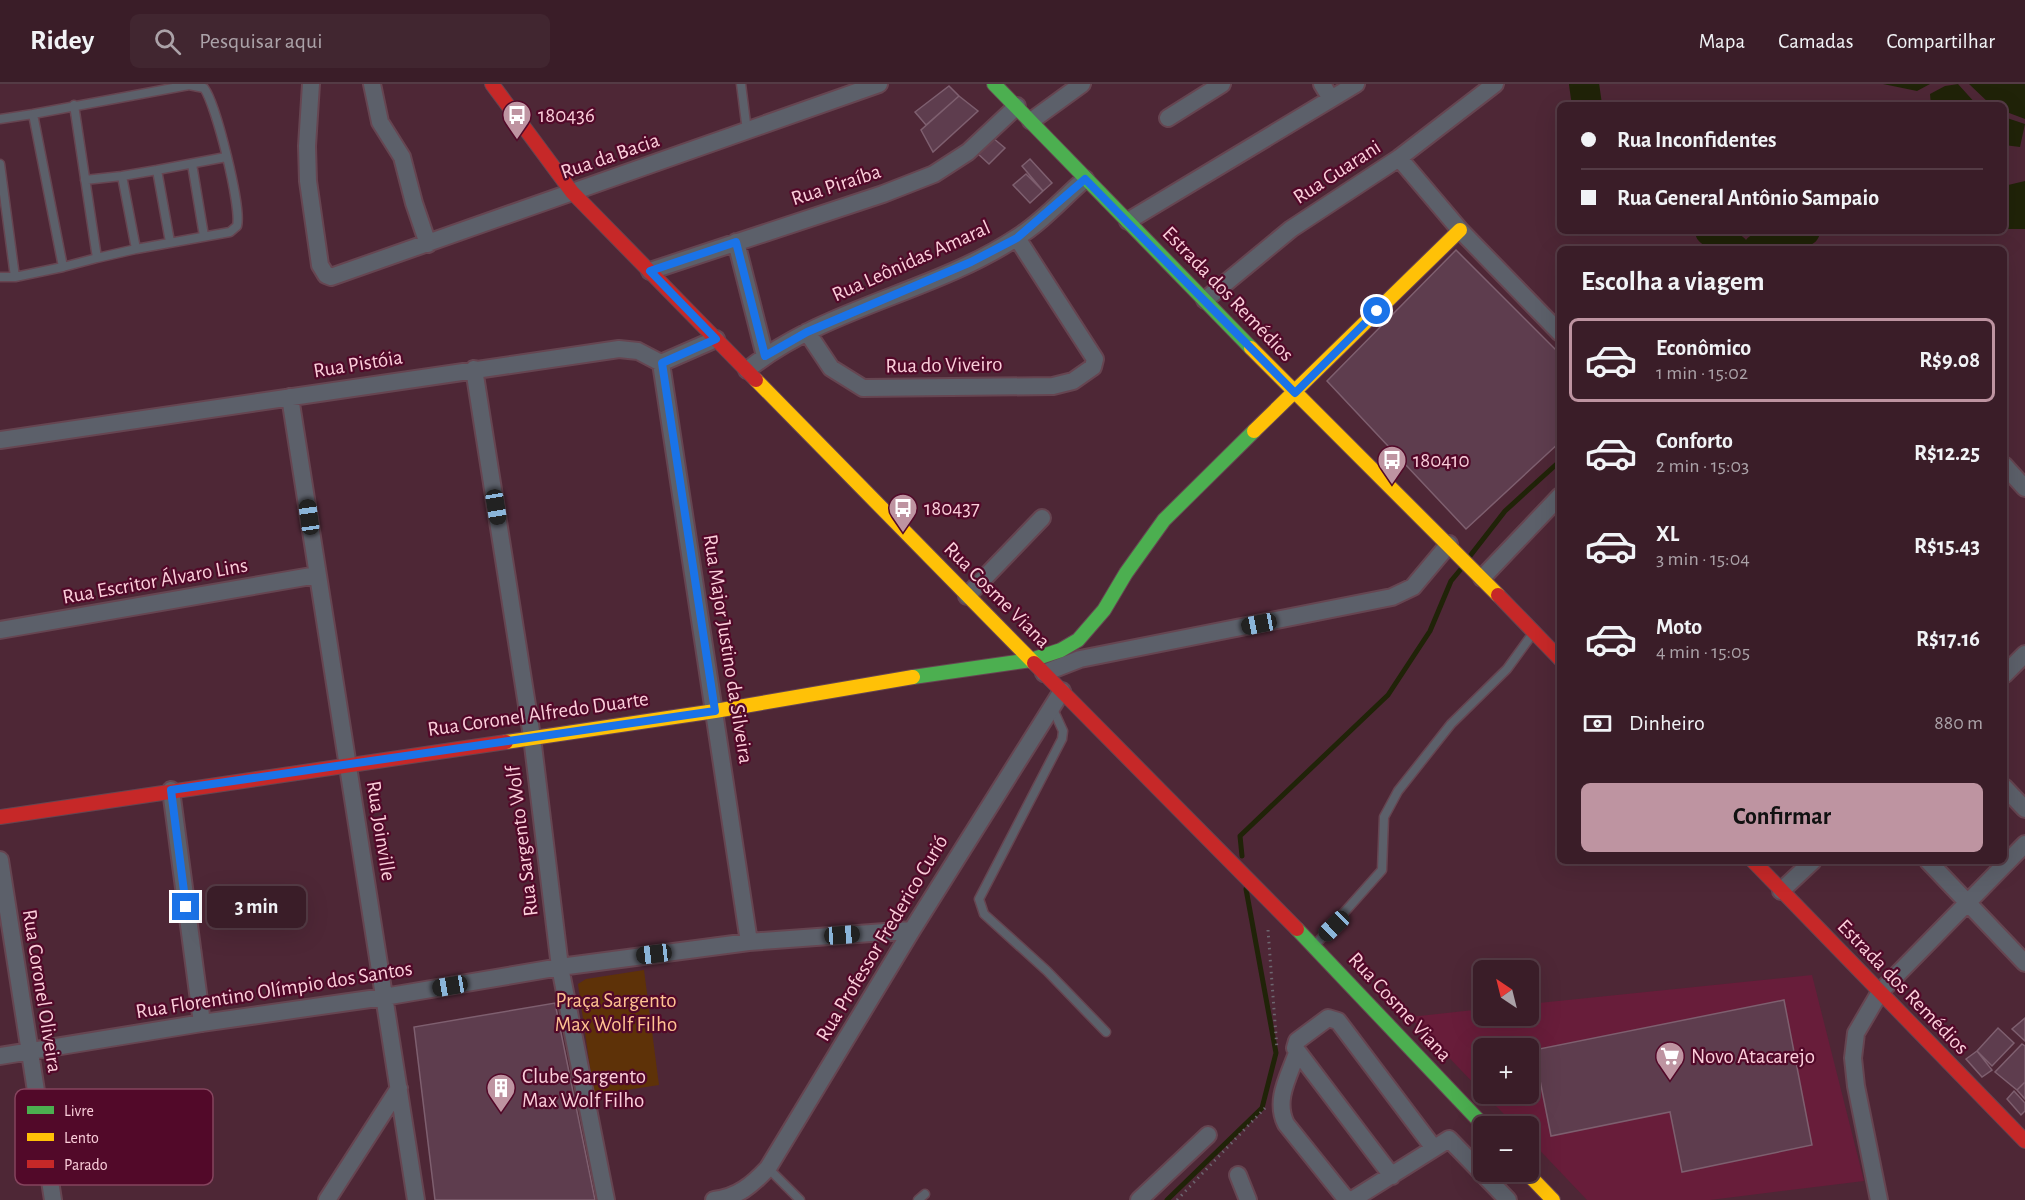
<!DOCTYPE html>
<html lang="pt">
<head>
<meta charset="utf-8">
<style>
	body { margin:0; font-family:"Alegreya Sans",sans-serif; background:#412630; color:#f1f3f6; height:100vh; display:flex; flex-direction:column; font-size:22px; white-space:nowrap }
	* { box-sizing:border-box; margin:0 }
	p { font-size:20px; color:#aba2a8 }
	.icon { flex:none; width:33px; height:33px; fill:none; stroke:currentColor; stroke-width:2; stroke-linecap:round; stroke-linejoin:round }
	.map { position:relative; flex:1; overflow:hidden }
	.sheet { position:absolute; left:1557px; top:162px; width:450px; height:618px; display:flex; flex-direction:column; background:#3a1d28; border-radius:9px; box-shadow:0 6px 24px #0002,0 0 0 2px #543b45 }
	.sheet>* { flex:none }
	.top-card { position:absolute; left:1557px; top:18px; width:450px; height:132px; border-radius:9px; box-shadow:0 6px 24px #0002,0 0 0 2px #543b45; display:grid; align-content:center; height:132px; padding:0 24px; background:#3a1d28 }
	.needle { width:39px; rotate:325deg }
	.tools { position:absolute; left:1473px; top:876px; display:grid; gap:12px }
	.tools a { display:grid; place-items:center; width:66px; height:66px; border-radius:9px; background:#3a1d28; box-shadow:0 6px 24px #0002,0 0 0 2px #543b45; font-size:30px }
	.end { position:absolute; width:27px; height:27px; margin:-14px; border:8px solid #1a73e8; background:#fff; box-shadow:0 0 0 3px #fff }
	.from { border-radius:50% }
	.bubble { position:absolute; height:42px; border-radius:9px; background:#3a1d28; box-shadow:0 6px 24px #0002,0 0 0 2px #543b45; font-size:20px; font-weight:700; line-height:42px; text-align:center }
	.car { position:absolute; width:18px; height:36px; margin:-18px -9px; border-radius:8px; box-shadow:0 0 4px 2px #0007; background:linear-gradient(#222 24%,#8ab4d8 0 40%,#222 0 76%,#8ab4d8 0 86%,#222 0) }
	.top-card b { display:flex; align-items:center; gap:21px; height:57px; font-size:22px }
	.top-card b+b { border-top:2px solid #543b45 }
	.top-card i { width:15px; height:15px; background:#f1f3f6 }
	ul { padding:0; list-style:none }
	li { display:flex; align-items:center; gap:18px; height:84px; margin:0 12px 9px; padding:0 12px; border:3px solid transparent; border-radius:9px }
	li div { flex:1 }
	li b { display:block; font-size:22px }
	li em { font-style:normal; font-weight:700 }
	li.selected { border-color:#be94a1 }
	li>.icon { width:54px; height:54px; stroke-width:1.5 }
	h2 { padding:0 24px; font-size:27px; line-height:72px }
	.pay { display:flex; align-items:center; gap:15px; height:66px; padding:0 24px; font-size:22px }
	.pay p { margin-inline-start:auto }
	.primary-button { display:flex; gap:12px; margin-top:auto; padding:12px 24px }
	.primary-button a { flex:1; height:69px; border-radius:9px; background:#be94a1; color:#111; font-size:24px; font-weight:700; line-height:69px; text-align:center }
	header { display:flex; align-items:center; gap:36px; box-sizing:border-box; height:84px; padding:0 30px; background:#3a1d28; border-bottom:2px solid #543b45 }
	header strong { font-size:28px }
	nav { display:flex; gap:33px; margin-inline-start:auto; font-size:21px }
	.search { width:420px; height:54px; background:#412630; display:flex; align-items:center; gap:15px; box-sizing:border-box; padding:0 21px; border-radius:9px; color:#aba2a8; font-size:22px }
	.map>svg:first-child { display:block }
</style>
</head>
<body>
<header>
<strong>Ridey</strong>
<div class="search"><svg class="icon" aria-label="search" viewBox="0 0 24 24"><circle cx="10" cy="10" r="6"/><path d="M15 15l6 6"/></svg>Pesquisar aqui</div>
<nav><a>Mapa</a><a>Camadas</a><a>Compartilhar</a></nav>
</header>
<div class="map">
<svg width="2025" height="1116" viewBox="0 0 2025 1116">
	<rect width="100%" height="100%" fill="#4e2736"/>
	<path fill="#681d3a" d="M1812,891L1864,1097L1710,1116H1587L1529,1055L1528,1042H1516L1484,1010H1528V964H1484L1483,1009L1410,933L1483,925L1484,932H1528L1529,920Z"/>
	<path fill="#5e3208" d="M644,886L659,1001L594,1011L578,900L586,895Z"/>
	<path fill="#202308" d="M1883,0H1930L1917,7Z
		M1958,0L1977,21H1931L1930,10L1945,2Z
		M1969,0H2025V35L2004,27V21H1991Z
		M2004,33L2025,40L2020,63L2004,61Z
		M2025,97V145H2004V102Z"/>
	<g fill="none" stroke-linecap="round" stroke-linejoin="round">
		<path stroke="#202308" stroke-width="5" d="M1792,165L1808,147
			M1470,472L1505,427L1560,377
			M1242,772L1240,752L1388,611L1430,547L1451,497L1461,485
			M1167,1116L1262,1024L1276,969L1246,805"/>
		<path stroke="#202308" stroke-width="30" d="M1584,0L1587,21
			M1710,147L1734,165
			M1758,165L1805,147"/>
	</g>
	<path fill="#5e3d4e" stroke="#7e5f6f" stroke-width="1.5" d="M949,2L959,12L926,41L915,28Z
		M959,12L978,27L933,68L921,46Z
		M993,54L1005,64L989,80L976,68Z
		M1030,75L1052,99L1043,107L1022,82Z
		M1026,90L1043,107L1030,119L1013,101Z
		M1456,166L1560,270V358L1466,445L1327,297Z
		M1784,916L1812,1061L1682,1088L1670,1028L1551,1052L1534,966Z
		M555,919L595,1116H435L414,943Z
		M2025,934V957L2012,945Z
		M1998,944L2014,959L1992,982L1977,967Z
		M2022,960L2025,962V998L2017,1006L1995,988Z
		M1977,967L1992,986L1982,993L1966,975Z
		M2025,998V1015L2017,1006Z
		M2014,1007L2025,1019V1027L2021,1031L2007,1015Z"/>
	<g fill="none" stroke-linecap="round" stroke-linejoin="round">
		<g stroke="#664551" stroke-width="11">
			<path id="lane" d="M741,0L747,47
				M33,30L189,1L204,4C216,20 242,124 237,142L230,148L136,165L122,92L85,96
				M0,35L33,30L63,183L97,174L74,21
				M0,80L15,193H0
				M192,80L204,152
				M157,86L226,73
				M122,92L157,86L170,158
				M97,174L136,165
				M15,193L63,183
				M1052,623L1063,647L1062,655L979,815L984,830L1047,887L1106,948
				M1316,860L1382,786L1384,733L1398,707L1451,640L1507,585L1531,552
				M768,1084L800,1116
				M918,1116L925,1110"/>
		</g>
		<g stroke="#664551" stroke-width="20">
			<path id="street" d="M311,0L307,62L308,97L320,181L326,191L331,193L879,0
				M372,0L380,38L402,73L414,119L428,160
				M1322,0L1331,15
				M1168,34L1222,0
				M1031,37L1082,0
				M1399,74L1460,146L1560,249
				M1128,137L1356,0
				M736,158L765,272
				M650,187L883,110L934,90L968,68L1017,22
				M1205,216L1291,145L1399,74L1495,0
				M807,248L831,284L863,304L1053,302L1073,297L1093,283L1095,275L1017,154
				M661,279L749,858
				M661,279L716,255
				M474,285L532,653L560,883L606,1116
				M747,286C826,223 932,209 1016,154C1041,139 1063,114 1085,95
				M290,313L416,1116
				M0,356L619,265L638,267L661,279
				M2004,381L2025,404
				M1482,494L1560,412
				M967,512L1042,434
				M0,546L317,491
				M1044,589L1080,575L1392,513L1413,503L1449,460
				M2004,591L2025,570
				M2004,703L2025,725
				M171,706L202,939
				M0,776L53,1116
				M1928,777L2025,879
				M1781,807L1813,777
				M1297,969C1289,992 1274,1016 1286,1040L1347,1116
				M0,972L202,939L384,913L560,883L749,858L912,846
				M1238,1091L1248,1116
				M1392,1092L1295,964L1297,957L1328,934L1338,937L1433,1063
				M327,1116L399,1004
				M714,1116C738,1113 752,1101 768,1084L912,846L1062,607
				M1139,1116L1208,1051
				M1352,1116L1449,1055L1508,1116
				M1879,1116L1856,1002L1853,974L1856,949L1880,908L2025,760"/>
		</g>
		<g stroke="#664551" stroke-width="16">
			<path id="fast" d="M994,0L1251,264
				M913,593L1031,576L1061,566L1078,556L1104,526L1126,489L1164,436L1254,347
				M1297,845L1484,1042"/>
		</g>
		<g stroke="#664551" stroke-width="16">
			<path id="slow" d="M1251,264L1498,511
				M756,296L1034,579
				M1254,347L1460,146
				M506,658L715,627L913,593
				M1526,1088L1553,1116"/>
		</g>
		<g stroke="#664551" stroke-width="16">
			<path id="jam" d="M492,0L572,108L756,296
				M1498,511L1560,575
				M1034,579L1297,845
				M0,733L506,658
				M1753,777L2025,1057"/>
		</g>
		<path stroke="#6d666f" stroke-width="3" stroke-dasharray="1.5 4.5" stroke-linecap="butt" d="M1268,846L1277,965
			M1177,1116L1265,1024"/>
		<use href="#lane" stroke="#5c606a" stroke-width="8"/>
		<use href="#street" stroke="#5c606a" stroke-width="16"/>
		<use href="#fast" stroke="#4caf50" stroke-width="14"/>
		<use href="#slow" stroke="#ffc107" stroke-width="14"/>
		<use href="#jam" stroke="#c62828" stroke-width="14"/>
	</g>
	<g fill="none" stroke-linecap="round" stroke-linejoin="round">
		<path stroke="#1a73e8" stroke-width="8" d="M186,823L171,706L715,627L662,279L716,255L650,187L736,158L765,272L807,248L971,178L1017,154L1085,95L1295,309L1377,227"/>
	</g>
	<defs>
		<g id="bus-pin" transform="scale(1.5)"><path d="M0 17L-7.5 6A9.5 9.5 0 1 1 7.5 6Z" fill="#be94a1" stroke="#520929"/><path d="M-5-6H5V4H4V6H2V4H-2V6H-4V4H-5ZM-3.5-4V0h7V-4ZM-3.5 1.2v1.5H-2V1.2ZM2 1.2v1.5H3.5V1.2Z" fill="#fff"/></g>
		<g id="supermarket-pin" transform="scale(1.5)"><path d="M0 17L-7.5 6A9.5 9.5 0 1 1 7.5 6Z" fill="#be94a1" stroke="#520929"/><path d="M-6-5.5h2.5l.6 2H6L4.5 2H-2.5L-4.4-4H-6ZM-1.5 3.2a1.3 1.3 0 1 0 .1 0ZM3 3.2a1.3 1.3 0 1 0 .1 0Z" fill="#fff"/></g>
		<g id="building-pin" transform="scale(1.5)"><path d="M0 17L-7.5 6A9.5 9.5 0 1 1 7.5 6Z" fill="#be94a1" stroke="#520929"/><path d="M-4-6H4V6H1V3H-1V6H-4ZM-2.5-4.3h1.7v1.8h-1.7ZM.8-4.3h1.7v1.8H.8ZM-2.5-1h1.7V.8h-1.7ZM.8-1h1.7V.8H.8Z" fill="#fff"/></g>
	</defs>
	<g fill-rule="evenodd">
		<use href="#bus-pin" x="517" y="31"/>
		<use href="#bus-pin" x="1392" y="376"/>
		<use href="#bus-pin" x="903" y="424"/>
		<use href="#supermarket-pin" x="1670" y="972"/>
		<use href="#building-pin" x="501" y="1004"/>
	</g>
	<g text-anchor="middle" dominant-baseline="central" stroke-width="4.5" stroke-linejoin="round" paint-order="stroke">
		<g font-size="21" fill="#fbceda" stroke="#520929" text-anchor="start">
			<text x="538" y="31">180436</text>
			<text x="1413" y="376">180410</text>
			<text x="924" y="424">180437</text>
			<text x="1691" y="972">Novo Atacarejo</text>
			<text x="522" y="992">Clube Sargento<tspan x="522" dy="24">Max Wolf Filho</tspan></text>
		</g>
		<g font-size="21" fill="#fbceda" stroke="#520929">
			<text transform="translate(610 72) rotate(-19)">Rua da Bacia</text>
			<text transform="translate(1337 88) rotate(-33)">Rua Guarani</text>
			<text transform="translate(836 101) rotate(-18)">Rua Piraíba</text>
			<text transform="translate(911 177) rotate(-24)">Rua Leônidas Amaral</text>
			<text transform="translate(1228 210) rotate(46)">Estrada dos Remédios</text>
			<text transform="translate(358 280) rotate(-9)">Rua Pistóia</text>
			<text transform="translate(944 281) rotate(-1)">Rua do Viveiro</text>
			<text transform="translate(155 497) rotate(-10)">Rua Escritor Álvaro Lins</text>
			<text transform="translate(997 511) rotate(45)">Rua Cosme Viana</text>
			<text transform="translate(728 565) rotate(81)">Rua Major Justino da Silveira</text>
			<text transform="translate(538 630) rotate(-8)">Rua Coronel Alfredo Duarte</text>
			<text transform="translate(381 747) rotate(81)">Rua Joinville</text>
			<text transform="translate(522 757) rotate(-97)">Rua Sargento Wolf</text>
			<text transform="translate(882 854) rotate(-59)">Rua Professor Frederico Curió</text>
			<text transform="translate(1903 903) rotate(46)">Estrada dos Remédios</text>
			<text transform="translate(274 906) rotate(-9)">Rua Florentino Olímpio dos Santos</text>
			<text transform="translate(42 907) rotate(81)">Rua Coronel Oliveira</text>
			<text transform="translate(1400 923) rotate(47)">Rua Cosme Viana</text>
		</g>
		<g font-size="21" fill="#ffc392" stroke="#520929">
			<text x="616" y="916">Praça Sargento<tspan x="616" dy="24">Max Wolf Filho</tspan></text>
		</g>
	</g>
	<rect x="15" y="1005" width="198" height="96" rx="9" fill="#520929" stroke="#85445e" stroke-width="1.5"/>
	<rect x="27" y="1022" width="27" height="8" fill="#4caf50"/>
	<rect x="27" y="1049" width="27" height="8" fill="#ffc107"/>
	<rect x="27" y="1076" width="27" height="8" fill="#c62828"/>
	<g font-size="16" fill="#fbceda">
		<text x="64" y="1032">Livre</text>
		<text x="64" y="1059">Lento</text>
		<text x="64" y="1086">Parado</text>
	</g>
</svg>
<div class="tools">
<a><svg class="needle" viewBox="-14 -14 28 28"><path d="M0-13l5 13h-10z" fill="#e53935"/><path d="M0 13l5-13h-10z" fill="#aba2a8"/></svg></a>
<a>+</a>
<a>−</a>
</div>
<i class="end from" style="left:1377px;top:227px"></i>
<i class="end" style="left:186px;top:823px"></i>
<div class="bubble" style="left:207px;top:802px;width:99px">3 min</div>
<i class="car" style="left:496px;top:423px;rotate:171deg"></i>
<i class="car" style="left:309px;top:433px;rotate:352deg"></i>
<i class="car" style="left:1259px;top:540px;rotate:259deg"></i>
<i class="car" style="left:1334px;top:842px;rotate:226deg"></i>
<i class="car" style="left:842px;top:851px;rotate:86deg"></i>
<i class="car" style="left:654px;top:870px;rotate:263deg"></i>
<i class="car" style="left:450px;top:902px;rotate:260deg"></i>
<div class="top-card">
<b><i class="from"></i>Rua Inconfidentes</b>
<b><i></i>Rua General Antônio Sampaio</b>
</div>
<section class="sheet">
<h2>Escolha a viagem</h2>
<ul>
<li class="selected"><svg class="icon" aria-label="car" viewBox="0 0 24 24"><path d="M5 17H2v-5l4-1 3-4h7l3 4 3 1v5h-3M9 17h6M6 11h13"/><circle cx="7" cy="17" r="2"/><circle cx="17" cy="17" r="2"/></svg><div><b>Econômico</b><p>1 min · 15:02</p></div><em>R$9.08</em></li>
<li><svg class="icon" aria-label="car" viewBox="0 0 24 24"><path d="M5 17H2v-5l4-1 3-4h7l3 4 3 1v5h-3M9 17h6M6 11h13"/><circle cx="7" cy="17" r="2"/><circle cx="17" cy="17" r="2"/></svg><div><b>Conforto</b><p>2 min · 15:03</p></div><em>R$12.25</em></li>
<li><svg class="icon" aria-label="car" viewBox="0 0 24 24"><path d="M5 17H2v-5l4-1 3-4h7l3 4 3 1v5h-3M9 17h6M6 11h13"/><circle cx="7" cy="17" r="2"/><circle cx="17" cy="17" r="2"/></svg><div><b>XL</b><p>3 min · 15:04</p></div><em>R$15.43</em></li>
<li><svg class="icon" aria-label="car" viewBox="0 0 24 24"><path d="M5 17H2v-5l4-1 3-4h7l3 4 3 1v5h-3M9 17h6M6 11h13"/><circle cx="7" cy="17" r="2"/><circle cx="17" cy="17" r="2"/></svg><div><b>Moto</b><p>4 min · 15:05</p></div><em>R$17.16</em></li>
</ul>
<div class="pay"><svg class="icon" aria-label="cash" viewBox="0 0 24 24"><path d="M3 7h18v10H3z"/><circle cx="12" cy="12" r="2"/></svg>Dinheiro<p>880 m</p></div>
<div class="primary-button"><a>Confirmar</a></div>
</section>
</div>
</body>
</html>
